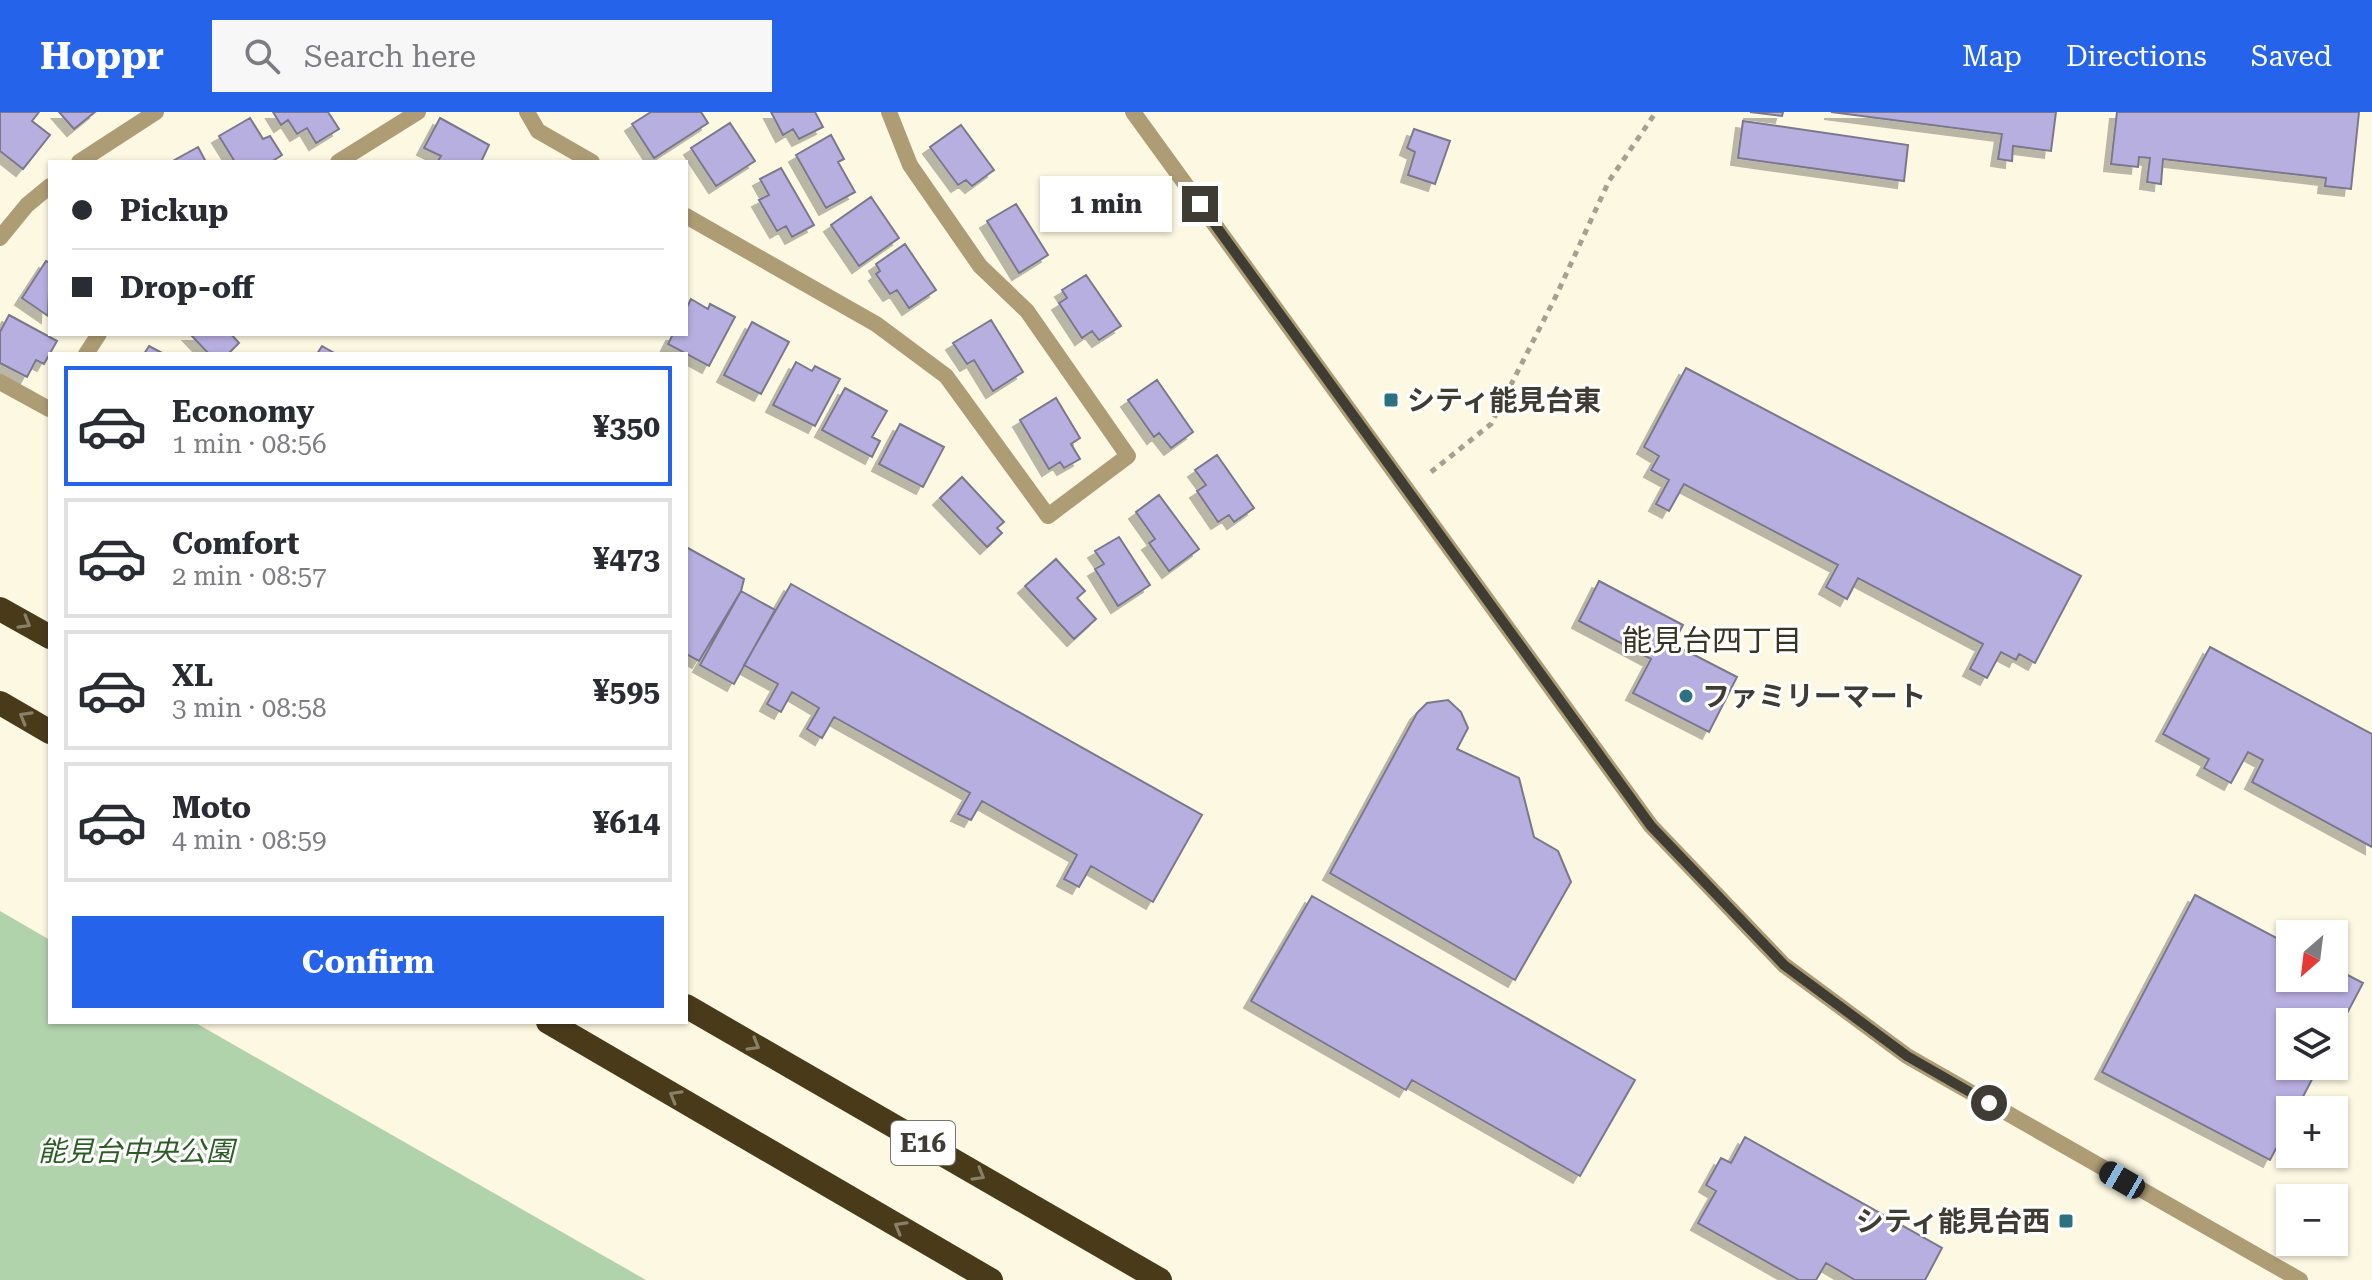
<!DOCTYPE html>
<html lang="en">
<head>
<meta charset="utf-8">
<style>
	body { margin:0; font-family:"Roboto Serif","Noto Sans JP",serif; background:#f7f7f7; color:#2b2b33; height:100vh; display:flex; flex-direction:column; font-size:30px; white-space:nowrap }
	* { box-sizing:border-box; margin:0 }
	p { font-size:26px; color:#7c7c81 }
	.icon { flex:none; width:44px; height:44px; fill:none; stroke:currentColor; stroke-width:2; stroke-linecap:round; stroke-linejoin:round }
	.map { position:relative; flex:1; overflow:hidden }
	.sheet { position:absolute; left:48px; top:240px; width:640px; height:672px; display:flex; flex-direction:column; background:#fff; border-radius:0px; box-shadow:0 2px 6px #0004 }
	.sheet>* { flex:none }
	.top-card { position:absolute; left:48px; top:48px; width:640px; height:176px; border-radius:0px; box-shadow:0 2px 6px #0004; display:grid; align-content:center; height:176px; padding:0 24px; background:#fff }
	.needle { width:52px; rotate:208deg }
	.fabs { position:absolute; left:2276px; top:808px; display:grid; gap:16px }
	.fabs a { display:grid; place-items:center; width:72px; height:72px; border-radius:0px; background:#fff; box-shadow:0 2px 6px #0004; font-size:40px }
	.end { position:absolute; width:36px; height:36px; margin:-18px; border:10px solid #3e3c33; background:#fff; box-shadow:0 0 0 4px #fff }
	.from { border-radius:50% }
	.bubble { position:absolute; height:56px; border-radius:0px; background:#fff; box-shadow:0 2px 6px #0004; font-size:26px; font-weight:700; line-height:56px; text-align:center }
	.car { position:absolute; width:24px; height:48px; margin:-24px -12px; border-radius:10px; box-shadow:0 0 6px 2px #0007; background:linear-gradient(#222 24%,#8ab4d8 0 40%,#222 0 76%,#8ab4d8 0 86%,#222 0) }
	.top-card b { display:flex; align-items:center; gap:28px; height:76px; font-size:30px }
	.top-card b+b { border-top:2px solid #e1e1e2 }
	.top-card i { width:20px; height:20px; background:#2b2b33 }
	ul { padding:14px 0 0; list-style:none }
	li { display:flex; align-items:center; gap:24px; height:120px; margin:0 16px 12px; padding:0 8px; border:4px solid #e1e1e2; border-radius:0px }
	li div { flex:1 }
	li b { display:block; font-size:30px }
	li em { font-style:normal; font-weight:700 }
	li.on { border-color:#2563eb }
	li>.icon { width:72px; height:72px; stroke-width:1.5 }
	.cta { display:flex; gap:16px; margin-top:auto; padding:16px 24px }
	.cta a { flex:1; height:92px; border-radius:0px; background:#2563eb; color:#fff; font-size:32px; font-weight:700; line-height:92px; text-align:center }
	header { display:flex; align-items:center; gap:48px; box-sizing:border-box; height:112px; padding:0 40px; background:#2563eb; color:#fff }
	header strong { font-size:38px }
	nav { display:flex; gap:44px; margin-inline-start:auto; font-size:28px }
	.search { width:560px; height:72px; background:#f7f7f7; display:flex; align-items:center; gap:20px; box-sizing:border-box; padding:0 28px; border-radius:0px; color:#7c7c81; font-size:30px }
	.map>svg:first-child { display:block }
</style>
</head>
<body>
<header>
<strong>Hoppr</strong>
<div class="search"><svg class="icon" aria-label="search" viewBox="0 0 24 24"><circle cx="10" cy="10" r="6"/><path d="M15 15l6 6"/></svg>Search here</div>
<nav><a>Map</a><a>Directions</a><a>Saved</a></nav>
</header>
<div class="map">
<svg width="2372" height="1168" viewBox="0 0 2372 1168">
	<defs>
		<filter id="shadow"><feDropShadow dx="-7" dy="7" stdDeviation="0" flood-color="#0004"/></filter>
	</defs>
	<rect width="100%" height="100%" fill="#fdf8e2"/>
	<path fill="#b1d3ac" d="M0,799L50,828V910H194L646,1168H0Z"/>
	<path fill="#b8afe1" stroke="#7b788b" stroke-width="2" filter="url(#shadow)" d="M0,0H39L32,9L50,23L23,57L0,39Z
		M59,0H95L74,17Z
		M273,0H328L339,17L316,31L307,16L297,22L288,8L281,13Z
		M651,0H701L708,11L654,46L632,12Z
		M771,0H815L823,15L799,27L793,17L783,23Z
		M1750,0H1783L1782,4Z
		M1831,0H2056L2051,39L2013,34L2012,49L1998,47L2002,22Z
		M2117,0H2359L2351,77L2325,74L2326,66L2163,47L2161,72L2147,70L2150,46L2139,45L2138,55L2111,52Z
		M250,6L263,27L270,24L282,43L271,50H235L219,24Z
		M440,6L489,33L481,50H437L441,44L424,36Z
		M1743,9L1908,33L1904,69L1738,46Z
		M730,11L755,49L716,74L691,36Z
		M961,13L994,58L972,74L966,68L958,73L930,35Z
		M1414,17L1450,29L1435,72L1408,63L1415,40L1407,36Z
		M831,23L844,47L838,50L855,80L826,96L796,43Z
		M198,35L206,50H171Z
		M781,56L814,113L792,125L786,114L777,119L759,88L769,83L760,67Z
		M871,85L899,126L859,154L831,113Z
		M1016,92L1048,143L1019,161L987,109Z
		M905,132L936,178L909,196L897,178L890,182L876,162L880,159L876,152Z
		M46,149L50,151L48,204L22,186Z
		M1086,163L1121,214L1099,228L1092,219L1082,226L1059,191L1067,186L1062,178Z
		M691,187L708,197L710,192L735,205L709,254L668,232L673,222H686V197Z
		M9,203L57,229L44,252L36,248L27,265L0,251V220Z
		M991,208L1023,260L993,279L974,248L967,252L953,231Z
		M752,210L789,230L761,282L724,263Z
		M190,222H231L239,231L228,242H209Z
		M149,234L164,242H144Z
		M322,234L336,242H317Z
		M796,250L812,259L815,254L840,267L815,314L773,293Z
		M1686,256L2081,464L2035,551L2019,542L2016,548L2001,540L1987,566L1970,557L1983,532L1858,466L1847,487L1826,475L1838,453L1684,372L1669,399L1656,392L1669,368L1651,358L1659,344L1644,335Z
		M1157,268L1193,320L1171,336L1159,321L1154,325L1128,288Z
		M845,276L887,299L872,325L880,329L872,345L822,318Z
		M1056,286L1080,326L1071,332L1080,347L1064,356L1060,350L1049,357L1020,308Z
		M900,312L944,335L923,375L879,352Z
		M1217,343L1254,396L1234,410L1229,403L1218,410L1197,379L1206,373L1195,358Z
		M962,365L1004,410L997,416L1002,421L987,435L940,386Z
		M1159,383L1199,437L1169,459L1149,431L1155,427L1136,400Z
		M1119,425L1150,473L1118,494L1095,457L1104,452L1095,439Z
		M686,435L744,467L741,479L699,549L686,542Z
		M1056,447L1085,479L1077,486L1096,507L1074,527L1025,474Z
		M1599,469L1683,513L1673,532L1737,565L1709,620L1633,581L1651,547L1579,509Z
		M791,472L1202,703L1153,790L1091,754L1079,775L1064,767L1077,743L982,689L971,708L958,702L970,681L834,605L822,626L807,617L819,596L792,580L781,600L767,592L778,572L744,553Z
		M741,479L775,498L734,572L700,553Z
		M2210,535L2372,622V735L2252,670L2263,648L2248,640L2231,671L2204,656L2209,647L2163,622Z
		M1448,588L1461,600L1468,616L1457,637L1519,666L1534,725L1558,739L1571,770L1515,868L1330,761L1417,601L1427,591Z
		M2195,783L2290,833V866H2334V856L2363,871L2334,926V910H2290V954H2319L2296,998H2290V1010L2270,1048L2102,960Z
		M1312,784L1635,968L1580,1064L1412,968L1406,978L1251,889Z
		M1745,1025L1942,1136L1925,1168H1855L1826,1151L1816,1168H1799L1698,1111L1716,1079L1706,1073L1721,1046L1731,1051Z"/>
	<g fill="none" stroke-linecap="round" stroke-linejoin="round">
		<path stroke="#a4a191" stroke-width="5" stroke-dasharray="6 6" stroke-linecap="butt" d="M1431,360L1491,312L1556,184L1609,69L1656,0"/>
		<path stroke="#ae9c74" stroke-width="16" d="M79,50L156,0
			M0,126L27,93L50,74"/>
		<path stroke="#ae9c74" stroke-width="16" d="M527,0L538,19L592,50
			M338,50L418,0
			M686,104L876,212L946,264L1048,404L1128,344L1027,199L980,154L910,53L889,0
			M86,242L99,222
			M0,270L49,297L50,295"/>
		<path stroke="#ae9c74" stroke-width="16" d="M1133,0L1651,714L1784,853L1907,944L2300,1168"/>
		<path stroke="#493b1a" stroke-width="24" d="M0,497L50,525
			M0,591L50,620
			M686,894L1160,1168
			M548,910L991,1168"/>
	</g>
	<defs><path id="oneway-chevron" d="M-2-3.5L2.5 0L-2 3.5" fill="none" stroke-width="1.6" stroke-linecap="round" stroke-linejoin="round" transform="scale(2)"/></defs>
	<g stroke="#89806a">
		<use href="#oneway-chevron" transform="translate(25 511) rotate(30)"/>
		<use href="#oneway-chevron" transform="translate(25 605) rotate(-150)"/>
		<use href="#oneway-chevron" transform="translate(754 933) rotate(30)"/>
		<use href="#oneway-chevron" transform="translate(675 984) rotate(-150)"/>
		<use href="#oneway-chevron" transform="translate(979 1063) rotate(30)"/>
		<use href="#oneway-chevron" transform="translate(900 1115) rotate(-150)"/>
	</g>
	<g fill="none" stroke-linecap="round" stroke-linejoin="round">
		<path stroke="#3e3c33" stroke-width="10" d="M1200,92L1651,714L1784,853L1907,944L1989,991"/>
	</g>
	<g fill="#2b717f" stroke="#fff" stroke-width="3">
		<rect x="1383" y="280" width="16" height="16" rx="4"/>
		<circle cx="1686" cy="584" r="8"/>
		<rect x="2058" y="1101" width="16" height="16" rx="4"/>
	</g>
	<g text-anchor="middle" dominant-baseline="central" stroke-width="6" stroke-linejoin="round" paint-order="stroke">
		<rect fill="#fff" stroke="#787670" stroke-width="2" x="891" y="1009" width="64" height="44" rx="6"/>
		<g font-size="26" font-weight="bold" fill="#3e3c33">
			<text x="923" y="1031">E16</text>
		</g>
		<g font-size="28" font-weight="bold" fill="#3e3c33" stroke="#fff" text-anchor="start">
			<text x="1407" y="288">シティ能見台東</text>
			<text x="1702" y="584">ファミリーマート</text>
			<text x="2050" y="1109" text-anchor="end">シティ能見台西</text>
		</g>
		<g font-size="28" font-style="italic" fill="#2c5d25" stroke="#fff">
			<text x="136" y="1039">能見台中央公園</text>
		</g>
		<g font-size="30" fill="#393524" stroke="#fff">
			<text x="1712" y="528">能見台四丁目</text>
		</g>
	</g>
</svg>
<div class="fabs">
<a><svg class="needle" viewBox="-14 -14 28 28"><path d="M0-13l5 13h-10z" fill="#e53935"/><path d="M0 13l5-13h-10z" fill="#7c7c81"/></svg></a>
<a><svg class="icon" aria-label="layers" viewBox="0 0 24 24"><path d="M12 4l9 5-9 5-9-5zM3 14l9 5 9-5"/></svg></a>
<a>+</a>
<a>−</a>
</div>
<i class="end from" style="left:1989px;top:991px"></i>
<i class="end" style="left:1200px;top:92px"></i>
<div class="bubble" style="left:1040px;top:64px;width:132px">1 min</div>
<i class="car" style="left:2122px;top:1068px;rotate:300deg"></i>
<div class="top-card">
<b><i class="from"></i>Pickup</b>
<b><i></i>Drop-off</b>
</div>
<section class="sheet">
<ul>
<li class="on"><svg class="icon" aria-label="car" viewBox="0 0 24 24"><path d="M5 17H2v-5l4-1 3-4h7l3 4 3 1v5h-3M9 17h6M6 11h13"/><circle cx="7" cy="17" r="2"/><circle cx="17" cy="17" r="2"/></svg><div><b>Economy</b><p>1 min · 08:56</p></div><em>¥350</em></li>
<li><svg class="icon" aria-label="car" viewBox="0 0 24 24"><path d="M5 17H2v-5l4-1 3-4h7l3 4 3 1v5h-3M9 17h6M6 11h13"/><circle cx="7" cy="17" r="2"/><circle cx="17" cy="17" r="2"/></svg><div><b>Comfort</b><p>2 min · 08:57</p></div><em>¥473</em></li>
<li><svg class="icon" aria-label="car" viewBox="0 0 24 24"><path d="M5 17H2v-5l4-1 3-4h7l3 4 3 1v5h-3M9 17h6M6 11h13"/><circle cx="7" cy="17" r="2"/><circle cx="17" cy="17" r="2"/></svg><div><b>XL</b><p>3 min · 08:58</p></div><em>¥595</em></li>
<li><svg class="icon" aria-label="car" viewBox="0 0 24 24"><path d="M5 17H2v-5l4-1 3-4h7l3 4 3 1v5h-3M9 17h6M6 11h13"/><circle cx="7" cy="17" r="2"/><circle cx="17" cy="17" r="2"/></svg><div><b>Moto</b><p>4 min · 08:59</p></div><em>¥614</em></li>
</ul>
<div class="cta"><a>Confirm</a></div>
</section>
</div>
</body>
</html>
